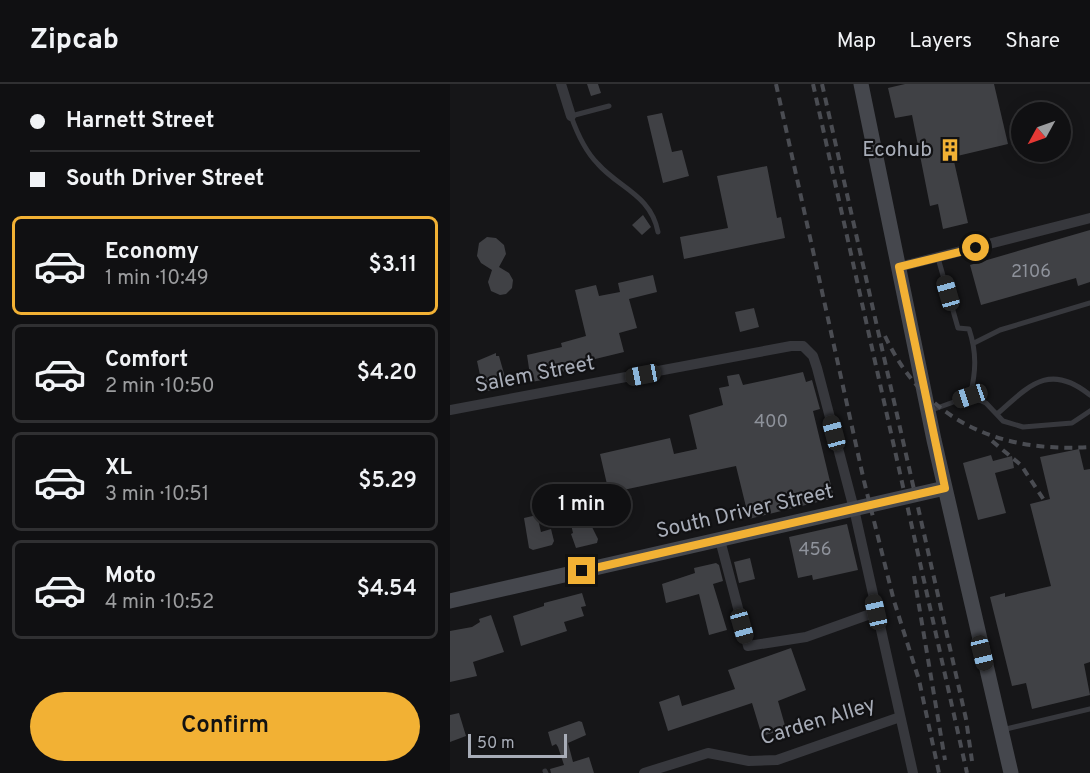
<!DOCTYPE html>
<html lang="en">
<head>
<meta charset="utf-8">
<style>
	body { margin:0; font-family:Overpass,sans-serif; background:#1e1e20; color:#f1f3f6; height:100vh; display:flex; flex-direction:column; font-size:22px; white-space:nowrap }
	* { box-sizing:border-box; margin:0 }
	p { font-size:20px; color:#9c9d9f }
	.icon { flex:none; width:33px; height:33px; fill:none; stroke:currentColor; stroke-width:2; stroke-linecap:round; stroke-linejoin:round }
	.map { position:relative; flex:1; overflow:hidden }
	.drawer { display:flex; flex-direction:column; background:#101012; width:450px }
	.drawer>* { flex:none }
	.hud { display:grid; align-content:center; height:132px; padding:0 30px; background:#101012 }
	.needle { width:39px; rotate:230deg }
	.controls { position:absolute; left:561px; top:18px; display:grid; gap:12px }
	.controls a { display:grid; place-items:center; width:60px; height:60px; border-radius:50%; background:#101012; box-shadow:0 3px 15px #0003,0 0 0 2px #303032; font-size:30px }
	.scale { position:absolute; left:18px; bottom:15px; width:99px; box-sizing:border-box; padding-left:6px; border:3px solid #a8adb8; border-top:0; font-size:16px; line-height:21px; white-space:nowrap; color:#a8adb8; -webkit-text-stroke:4px #111113; paint-order:stroke }
	.end { position:absolute; width:27px; height:27px; margin:-14px; border:8px solid #f2b134; background:#111; box-shadow:0 0 0 3px #111 }
	.from { border-radius:50% }
	.bubble { position:absolute; height:42px; border-radius:21px; background:#101012; box-shadow:0 3px 15px #0003,0 0 0 2px #303032; font-size:20px; font-weight:600; line-height:42px; text-align:center }
	.car { position:absolute; width:18px; height:36px; margin:-18px -9px; border-radius:8px; box-shadow:0 0 4px 2px #0007; background:linear-gradient(#222 24%,#8ab4d8 0 40%,#222 0 76%,#8ab4d8 0 86%,#222 0) }
	.hud b { display:flex; align-items:center; gap:21px; height:57px; font-size:22px }
	.hud b+b { border-top:2px solid #303032 }
	.hud i { width:15px; height:15px; background:#f1f3f6 }
	ul { padding:0; list-style:none }
	li { display:flex; align-items:center; gap:18px; height:99px; margin:0 12px 9px; padding:0 18px; border:3px solid #303032; border-radius:9px }
	li div { flex:1 }
	li b { display:block; font-size:22px }
	li em { font-style:normal; font-weight:600 }
	li.active { border-color:#f2b134 }
	li>.icon { width:54px; height:54px; stroke-width:1.5 }
	.primary-button { display:flex; gap:12px; margin-top:auto; padding:12px 30px }
	.primary-button a { flex:1; height:69px; border-radius:36px; background:#f2b134; color:#111; font-size:24px; font-weight:600; line-height:69px; text-align:center }
	header { display:flex; align-items:center; gap:36px; box-sizing:border-box; height:84px; padding:0 30px; background:#101012; border-bottom:2px solid #303032 }
	header strong { font-size:28px }
	nav { display:flex; gap:33px; margin-inline-start:auto; font-size:21px }
	main { display:flex; flex:1; min-height:0 }
	.map>svg:first-child { display:block }
</style>
</head>
<body>
<header>
<strong>Zipcab</strong>
<nav><a>Map</a><a>Layers</a><a>Share</a></nav>
</header>
<main>
<section class="drawer">
<div class="hud">
<b><i class="from"></i>Harnett Street</b>
<b><i></i>South Driver Street</b>
</div>
<ul>
<li class="active"><svg class="icon" aria-label="car" viewBox="0 0 24 24"><path d="M5 17H2v-5l4-1 3-4h7l3 4 3 1v5h-3M9 17h6M6 11h13"/><circle cx="7" cy="17" r="2"/><circle cx="17" cy="17" r="2"/></svg><div><b>Economy</b><p>1 min · 10:49</p></div><em>$3.11</em></li>
<li><svg class="icon" aria-label="car" viewBox="0 0 24 24"><path d="M5 17H2v-5l4-1 3-4h7l3 4 3 1v5h-3M9 17h6M6 11h13"/><circle cx="7" cy="17" r="2"/><circle cx="17" cy="17" r="2"/></svg><div><b>Comfort</b><p>2 min · 10:50</p></div><em>$4.20</em></li>
<li><svg class="icon" aria-label="car" viewBox="0 0 24 24"><path d="M5 17H2v-5l4-1 3-4h7l3 4 3 1v5h-3M9 17h6M6 11h13"/><circle cx="7" cy="17" r="2"/><circle cx="17" cy="17" r="2"/></svg><div><b>XL</b><p>3 min · 10:51</p></div><em>$5.29</em></li>
<li><svg class="icon" aria-label="car" viewBox="0 0 24 24"><path d="M5 17H2v-5l4-1 3-4h7l3 4 3 1v5h-3M9 17h6M6 11h13"/><circle cx="7" cy="17" r="2"/><circle cx="17" cy="17" r="2"/></svg><div><b>Moto</b><p>4 min · 10:52</p></div><em>$4.54</em></li>
</ul>
<div class="primary-button"><a>Confirm</a></div>
</section>
<div class="map">
<svg width="640" height="689" viewBox="0 0 640 689">
	<rect width="100%" height="100%" fill="#161618"/>
	<path fill="#404145" d="M137,0H148L151,9L141,12Z
		M455,0H544L558,60L503,73L518,139L493,145L488,120L480,122L462,31L445,34L438,4Z
		M212,29L222,68L232,66L239,92L213,99L197,32Z
		M317,82L327,134L331,133L335,154L234,175L230,153L278,144L267,92Z
		M193,131L201,143L192,151L182,141Z
		M640,146V198L628,202L626,194L531,221L520,181Z
		M37,153L46,154L54,161L56,170L49,183L59,189L63,196L62,204L56,210L50,211L41,207L38,198L42,186L31,179L27,172L29,159Z
		M203,191L207,208L179,215L187,244L169,249L174,268L137,277L135,284L97,290L98,295L81,298L77,271L112,263L111,259L136,252L125,206L146,201L149,212L170,208L168,199Z
		M304,224L309,243L290,248L285,228Z
		M46,269V272H49L57,300L52,301L53,304L37,307L36,304L33,305L27,277Z
		M353,288L356,298L362,296L370,325L363,327L384,414L299,435L286,382L159,409L150,370L220,354L224,370L247,365L239,331L273,321L269,304L279,302L277,292L289,290L293,301Z
		M629,365L634,386L640,385V578L634,580L640,611L582,625L576,599L562,602L540,513L555,509V513L601,502L580,420L600,415L590,373Z
		M541,371L543,377L562,372L564,384L545,389L556,429L528,436L513,379Z
		M130,430L133,441L140,439L148,455L147,459L126,464L121,450L123,449L119,432Z
		M87,431L91,448L101,445L104,457L102,461L83,466L79,464L74,434Z
		M397,440L408,486L363,496L362,491L348,494L339,453Z
		M300,474L305,495L289,499L284,478Z
		M266,479L269,481L273,497L263,500L277,546L259,551L249,510L216,519L212,500L245,489L244,484Z
		M132,509L136,522L131,523L134,532L114,538L117,547L71,562L63,532L94,522V519Z
		M41,531L54,568L23,578L27,592L0,598V547L22,543L30,538L29,535Z
		M341,564L356,606L328,617L336,645L312,652L302,619L218,647L209,618L229,611L232,622L285,605L278,586Z
		M9,629L16,652L0,658V631Z
		M129,637L132,638L136,651L118,659L123,678L139,673L144,689H101L100,685L114,681L108,663L106,660L102,662L98,648Z"/>
	<g fill="none" stroke-linecap="round" stroke-linejoin="round">
		<path stroke="#37383d" stroke-width="5" d="M159,22L121,32C127,49 135,67 148,80C169,104 201,111 208,148
			M488,174L508,244L519,245C527,269 526,288 520,312
			M524,259L550,246L640,219
			M479,327L520,312L536,319L553,337L573,343L622,339L640,327
			M547,330C579,302 599,278 640,311
			M552,646L640,625
			M95,687L96,689"/>
		<path stroke="#37383d" stroke-width="10" d="M111,0L121,32
			M449,183L640,134
			M0,326L341,262H353L363,272L367,284L404,425L463,689
			M270,456L298,562L356,553L426,528
			M194,689L258,669L299,677L327,676L450,633"/>
		<path stroke="#45474d" stroke-width="15" d="M411,0L484,356L561,689
			M0,517L495,404"/>
		<path stroke="#4a4c52" stroke-width="4" stroke-dasharray="8 6" stroke-linecap="butt" d="M326,0L414,397L444,517L469,596L489,689
			M363,0L517,689
			M372,0L497,551L516,635L522,677
			M435,252C475,337 549,369 640,363
			M542,357L571,381L594,416
			M464,492L495,676"/>
	</g>
	<g fill="none" stroke-linecap="round" stroke-linejoin="round">
		<path stroke="#f2b134" stroke-width="8" d="M132,487L495,404L449,183L526,164"/>
	</g>
	<defs>
		<g id="building-bare" transform="scale(1.8)"><path d="M-4-6H4V6H1V3H-1V6H-4ZM-2.5-4.3h1.7v1.8h-1.7ZM.8-4.3h1.7v1.8H.8ZM-2.5-1h1.7V.8h-1.7ZM.8-1h1.7V.8H.8Z" fill="#f2b134" stroke="#111113" stroke-width="2.5" paint-order="stroke"/></g>
	</defs>
	<g fill-rule="evenodd">
		<use href="#building-bare" x="500" y="66"/>
	</g>
	<g text-anchor="middle" dominant-baseline="central" stroke-width="4.5" stroke-linejoin="round" paint-order="stroke">
		<g font-size="18" fill="#8e929b">
			<text x="581" y="188">2106</text>
			<text x="321" y="338">400</text>
			<text x="365" y="466">456</text>
		</g>
		<g font-size="21" fill="#a8adb8" stroke="#111113" text-anchor="end">
			<text x="482" y="66">Ecohub</text>
		</g>
		<g font-size="21" fill="#a8adb8" stroke="#111113">
			<text transform="translate(85 291) rotate(-11)">Salem Street</text>
			<text transform="translate(295 428) rotate(-13)">South Driver Street</text>
			<text transform="translate(368 638) rotate(-17)">Carden Alley</text>
		</g>
	</g>
</svg>
<div class="controls">
<a><svg class="needle" viewBox="-14 -14 28 28"><path d="M0-13l5 13h-10z" fill="#e53935"/><path d="M0 13l5-13h-10z" fill="#9c9d9f"/></svg></a>
</div>
<div class="scale">50 m</div>
<i class="end from" style="left:526px;top:164px"></i>
<i class="end" style="left:132px;top:487px"></i>
<div class="bubble" style="left:82px;top:400px;width:99px">1 min</div>
<i class="car" style="left:498px;top:209px;rotate:344deg"></i>
<i class="car" style="left:193px;top:291px;rotate:259deg"></i>
<i class="car" style="left:520px;top:312px;rotate:251deg"></i>
<i class="car" style="left:384px;top:349px;rotate:345deg"></i>
<i class="car" style="left:426px;top:528px;rotate:347deg"></i>
<i class="car" style="left:292px;top:542px;rotate:164deg"></i>
<i class="car" style="left:532px;top:569px;rotate:166deg"></i>
</div>
</main>
</body>
</html>
